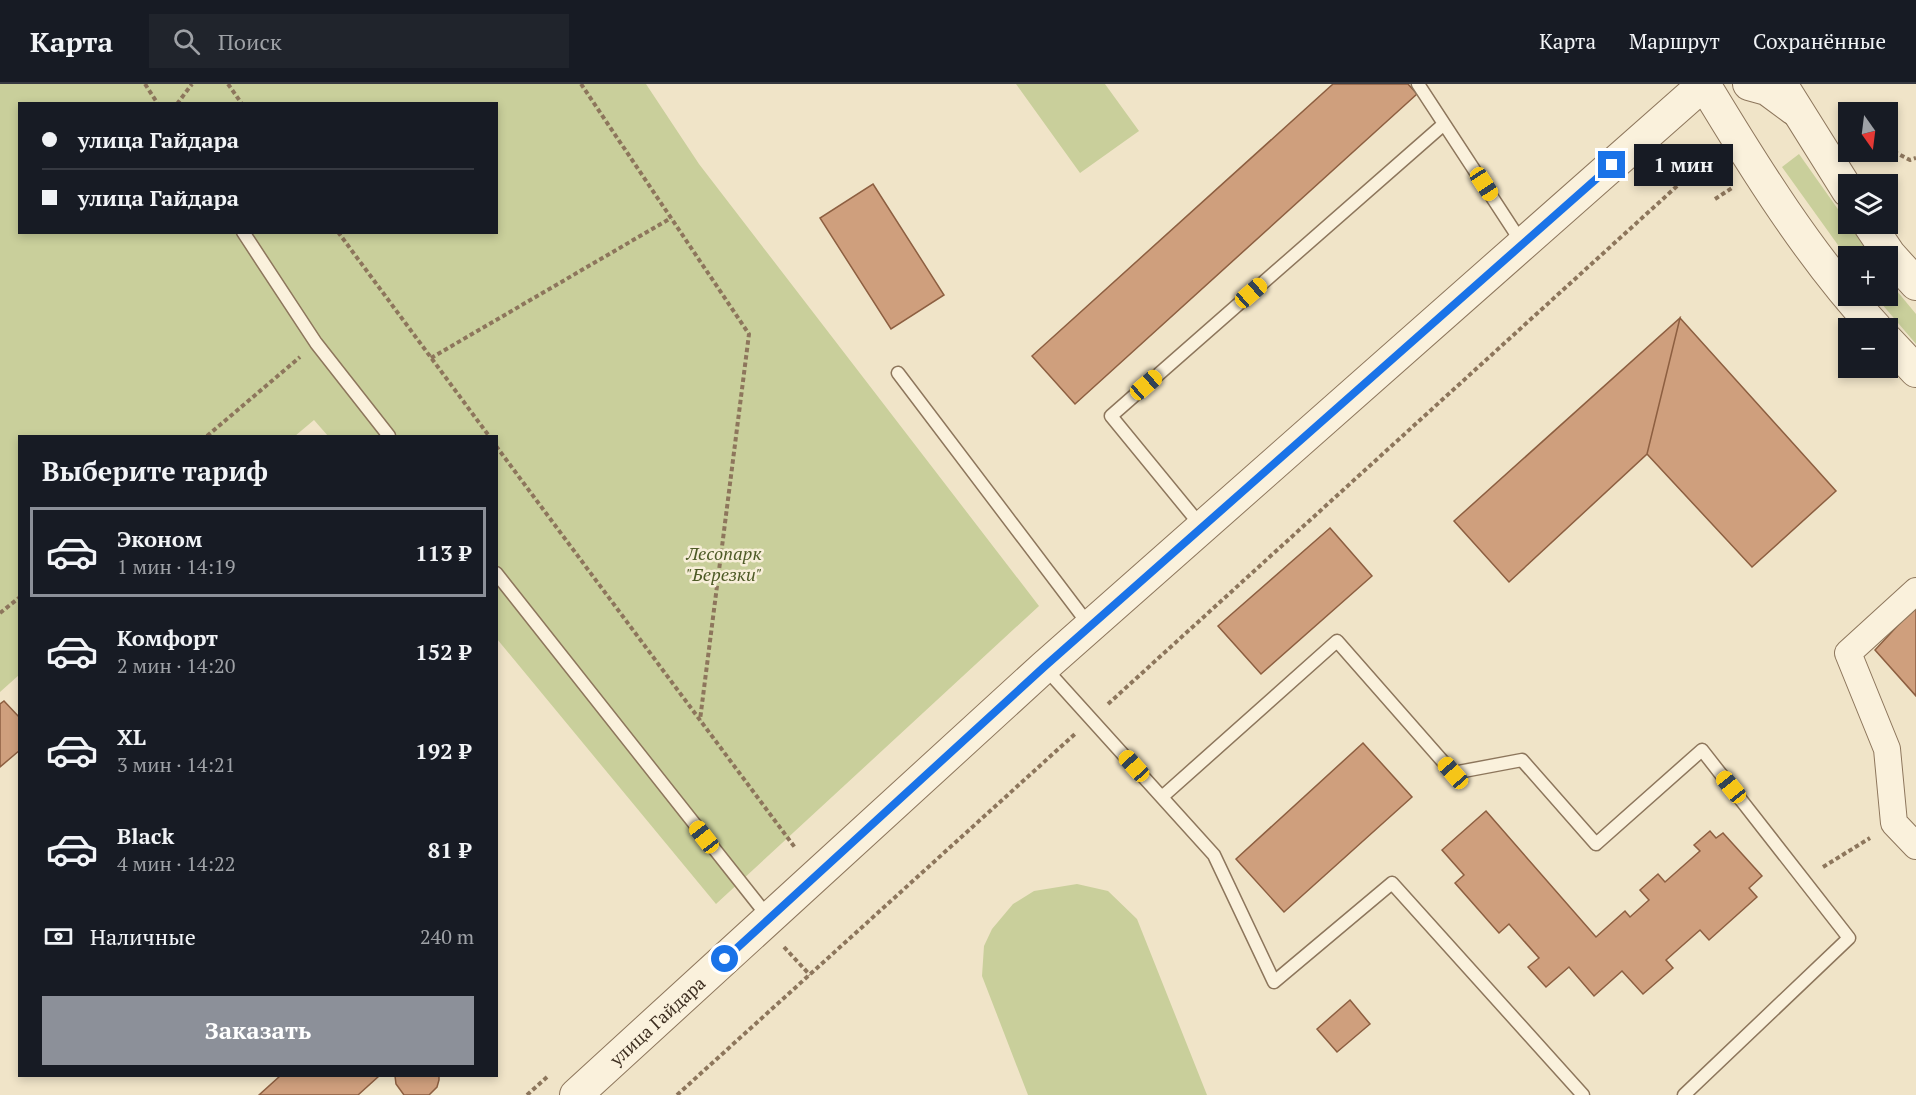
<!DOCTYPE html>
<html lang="ru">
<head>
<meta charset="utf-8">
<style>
	body { margin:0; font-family:"PT Serif",serif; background:#20242c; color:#f1f3f6; height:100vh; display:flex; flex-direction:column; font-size:22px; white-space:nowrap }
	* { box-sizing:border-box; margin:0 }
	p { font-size:20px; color:#9ea1a6 }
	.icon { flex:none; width:33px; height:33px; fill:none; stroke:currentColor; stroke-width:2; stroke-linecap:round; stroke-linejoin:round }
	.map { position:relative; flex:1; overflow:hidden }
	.details { position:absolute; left:18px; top:351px; width:480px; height:642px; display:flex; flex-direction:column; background:#171b24; border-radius:0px; box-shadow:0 3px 9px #0003 }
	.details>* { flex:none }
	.guide { position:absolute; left:18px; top:18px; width:480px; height:132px; border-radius:0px; box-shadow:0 3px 9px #0003; display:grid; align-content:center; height:132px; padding:0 24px; background:#171b24 }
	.needle { width:39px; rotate:166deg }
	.controls { position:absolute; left:1838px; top:18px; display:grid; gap:12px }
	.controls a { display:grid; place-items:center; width:60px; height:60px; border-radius:0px; background:#171b24; box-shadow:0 3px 9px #0003; font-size:30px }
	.end { position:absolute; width:27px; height:27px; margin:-14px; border:8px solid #1a73e8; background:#fff; box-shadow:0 0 0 3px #fff }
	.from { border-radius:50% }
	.bubble { position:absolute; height:42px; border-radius:0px; background:#171b24; box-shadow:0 3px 9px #0003; font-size:20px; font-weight:800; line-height:42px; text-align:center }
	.car { position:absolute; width:18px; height:36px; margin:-18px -9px; border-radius:8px; box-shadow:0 0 4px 2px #0007; background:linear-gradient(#f5c518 24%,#345 0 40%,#f5c518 0 76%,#345 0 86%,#f5c518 0) }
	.guide b { display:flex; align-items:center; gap:21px; height:57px; font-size:22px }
	.guide b+b { border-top:2px solid #363941 }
	.guide i { width:15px; height:15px; background:#f1f3f6 }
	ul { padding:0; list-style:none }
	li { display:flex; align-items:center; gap:18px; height:90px; margin:0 12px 9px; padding:0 12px; border:3px solid transparent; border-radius:0px }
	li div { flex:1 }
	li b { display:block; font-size:22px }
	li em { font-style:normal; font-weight:800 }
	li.selected { border-color:#8c9099 }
	li>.icon { width:54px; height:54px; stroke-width:1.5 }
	h2 { padding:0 24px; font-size:27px; line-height:72px }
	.pay { display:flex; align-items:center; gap:15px; height:66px; padding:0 24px; font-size:22px }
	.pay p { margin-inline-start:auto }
	.action { display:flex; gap:12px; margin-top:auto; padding:12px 24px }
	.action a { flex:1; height:69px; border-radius:0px; background:#8c9099; color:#fff; font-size:24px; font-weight:800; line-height:69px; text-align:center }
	header { display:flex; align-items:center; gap:36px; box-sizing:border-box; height:84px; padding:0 30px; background:#171b24; border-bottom:2px solid #363941 }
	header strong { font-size:28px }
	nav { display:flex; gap:33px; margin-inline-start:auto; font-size:21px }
	.search { width:420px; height:54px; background:#20242c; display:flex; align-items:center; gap:15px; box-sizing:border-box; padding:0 21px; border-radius:0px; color:#9ea1a6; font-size:22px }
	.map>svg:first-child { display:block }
</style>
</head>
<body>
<header>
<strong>Карта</strong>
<div class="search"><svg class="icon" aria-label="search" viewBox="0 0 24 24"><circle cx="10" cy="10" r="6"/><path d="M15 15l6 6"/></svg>Поиск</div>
<nav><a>Карта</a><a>Маршрут</a><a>Сохранённые</a></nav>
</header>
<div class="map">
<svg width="1916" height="1011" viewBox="0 0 1916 1011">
	<rect width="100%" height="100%" fill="#f0e4c8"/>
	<path fill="#c9cf9b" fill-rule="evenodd" d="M0,0H646L699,80L1039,522L716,820L497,555L496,352H328L314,336L295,352H20L19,591L0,608ZM20,20H496V148H20Z
		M1016,0H1105L1139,47L1080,89Z
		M1799,70L1871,172H1848V175L1782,83Z
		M1887,195L1916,230V260L1875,212H1887Z
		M1077,800L1108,807L1137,835L1207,1011H1028L982,892L984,862L992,845L1013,820L1034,807Z"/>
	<path fill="#cf9f7d" stroke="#8d5f41" stroke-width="1.5" d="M1333,0H1408L1417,10L1075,320L1032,272Z
		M873,100L944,211L891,245L820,134Z
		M1680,234L1647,370L1509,498L1454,437Z
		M1680,234L1836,407L1752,483L1647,370Z
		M1330,444L1372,492L1261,590L1218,542Z
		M1916,522V612L1875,566Z
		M4,617L20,634V666L0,683V620Z
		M1363,659L1412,713L1284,828L1236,775Z
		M1486,727L1596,853L1625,827L1630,833L1649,816L1640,806L1658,790L1665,798L1700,767L1694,761L1710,747L1716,754L1723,749L1762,792L1749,804L1757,813L1709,856L1700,846L1666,876L1673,884L1643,910L1622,887L1594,912L1569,883L1546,903L1528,883L1539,874L1509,840L1499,849L1455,799L1464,791L1442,766Z
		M1350,916L1370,940L1337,968L1317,945Z
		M280,992H379L358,1011H259Z
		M395,992H439V996L437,1003L429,1011H404L396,1000Z"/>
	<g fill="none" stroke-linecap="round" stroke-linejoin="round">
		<g stroke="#8d765c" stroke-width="15">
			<path id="service" d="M1418,0L1522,159
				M243,148L316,259L389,352
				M898,289L1089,541
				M1202,443L1111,332L1444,40
				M496,489L769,834
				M1045,584L1214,771L1274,898L1392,799L1583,1011
				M1162,713L1337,557L1453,689L1522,676L1596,760L1702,666L1849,854L1684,1011"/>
		</g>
		<g stroke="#8d765c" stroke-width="28">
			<path id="minor" d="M1916,507L1848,569L1887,665L1894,739L1916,762"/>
		</g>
		<g stroke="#8d765c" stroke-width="34">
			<g id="tertiary">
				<path d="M1704,0C1754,83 1810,173 1876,244"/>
				<path d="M1749,0L1767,5L1794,25"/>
				<path d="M1781,0L1848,107"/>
				<path d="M1869,140L1889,170L1916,200"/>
				<path d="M1887,256L1916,287"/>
				<path id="s1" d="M576,1011L1044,583L1704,0"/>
			</g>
		</g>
		<path stroke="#8d765c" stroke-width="4" stroke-dasharray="4.5 3" stroke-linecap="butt" d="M145,0L158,20
			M228,0L242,20
			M581,0L749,250L700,636
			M177,20L192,0
			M1887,64L1910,76L1916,74
			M1715,115L1732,104
			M338,148L489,352
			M431,274L671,134
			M207,352L300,273
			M496,362L796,765
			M0,529L20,513
			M1108,620L1687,93
			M1823,783L1870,754
			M784,863L810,891
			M527,1011L547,993
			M677,1011L1076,649"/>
		<use href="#service" stroke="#faf1dc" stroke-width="12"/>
		<use href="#minor" stroke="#faf1dc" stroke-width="26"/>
		<use href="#tertiary" stroke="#faf1dc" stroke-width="32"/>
	</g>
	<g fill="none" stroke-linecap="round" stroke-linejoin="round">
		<path stroke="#1a73e8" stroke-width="8" d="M725,875L1044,583L1612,81"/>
	</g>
	<g text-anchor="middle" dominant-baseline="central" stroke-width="5" stroke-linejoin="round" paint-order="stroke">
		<g font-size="18" font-style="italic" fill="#4d5a26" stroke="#f7eed8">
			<text x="724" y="469">Лесопарк<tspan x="724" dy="21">"Березки"</tspan></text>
		</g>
		<g font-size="18" fill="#3d2e20" stroke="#f7eed8">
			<text stroke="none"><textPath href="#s1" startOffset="110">улица Гайдара</textPath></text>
		</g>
	</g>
</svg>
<div class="controls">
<a><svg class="needle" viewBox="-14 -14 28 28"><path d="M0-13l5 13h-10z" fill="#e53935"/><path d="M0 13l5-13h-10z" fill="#9ea1a6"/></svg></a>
<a><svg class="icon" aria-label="layers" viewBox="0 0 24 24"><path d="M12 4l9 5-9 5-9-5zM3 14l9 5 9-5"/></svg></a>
<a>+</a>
<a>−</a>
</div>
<i class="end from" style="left:725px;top:875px"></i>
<i class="end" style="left:1612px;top:81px"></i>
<div class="bubble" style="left:1634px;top:60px;width:99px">1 мин</div>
<i class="car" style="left:1484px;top:100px;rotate:147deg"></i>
<i class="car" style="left:1251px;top:209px;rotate:49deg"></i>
<i class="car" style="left:1146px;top:301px;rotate:49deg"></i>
<i class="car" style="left:1134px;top:682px;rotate:318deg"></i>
<i class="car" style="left:1453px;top:689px;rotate:319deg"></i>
<i class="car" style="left:1731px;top:703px;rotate:321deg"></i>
<i class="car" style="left:704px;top:753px;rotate:322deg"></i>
<div class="guide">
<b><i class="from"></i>улица Гайдара</b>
<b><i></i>улица Гайдара</b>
</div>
<section class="details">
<h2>Выберите тариф</h2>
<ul>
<li class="selected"><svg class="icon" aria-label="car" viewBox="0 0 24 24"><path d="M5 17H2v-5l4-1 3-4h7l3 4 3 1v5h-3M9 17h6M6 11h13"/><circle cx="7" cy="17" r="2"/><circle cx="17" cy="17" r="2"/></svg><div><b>Эконом</b><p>1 мин · 14:19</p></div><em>113 ₽</em></li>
<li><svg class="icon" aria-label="car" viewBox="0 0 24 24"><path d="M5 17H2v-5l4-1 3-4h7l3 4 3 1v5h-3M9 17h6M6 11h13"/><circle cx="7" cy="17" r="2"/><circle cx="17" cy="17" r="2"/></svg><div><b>Комфорт</b><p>2 мин · 14:20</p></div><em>152 ₽</em></li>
<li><svg class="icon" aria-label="car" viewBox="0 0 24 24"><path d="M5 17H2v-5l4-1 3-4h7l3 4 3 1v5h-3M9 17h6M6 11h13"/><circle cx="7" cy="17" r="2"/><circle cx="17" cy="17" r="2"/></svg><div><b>XL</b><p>3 мин · 14:21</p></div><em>192 ₽</em></li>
<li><svg class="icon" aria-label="car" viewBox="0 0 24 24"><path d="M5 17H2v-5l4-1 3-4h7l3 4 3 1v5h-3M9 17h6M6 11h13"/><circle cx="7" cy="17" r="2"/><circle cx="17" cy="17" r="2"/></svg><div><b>Black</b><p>4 мин · 14:22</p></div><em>81 ₽</em></li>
</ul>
<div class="pay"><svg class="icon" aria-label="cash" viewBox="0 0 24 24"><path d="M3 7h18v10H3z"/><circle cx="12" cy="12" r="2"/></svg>Наличные<p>240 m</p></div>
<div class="action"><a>Заказать</a></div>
</section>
</div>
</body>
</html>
